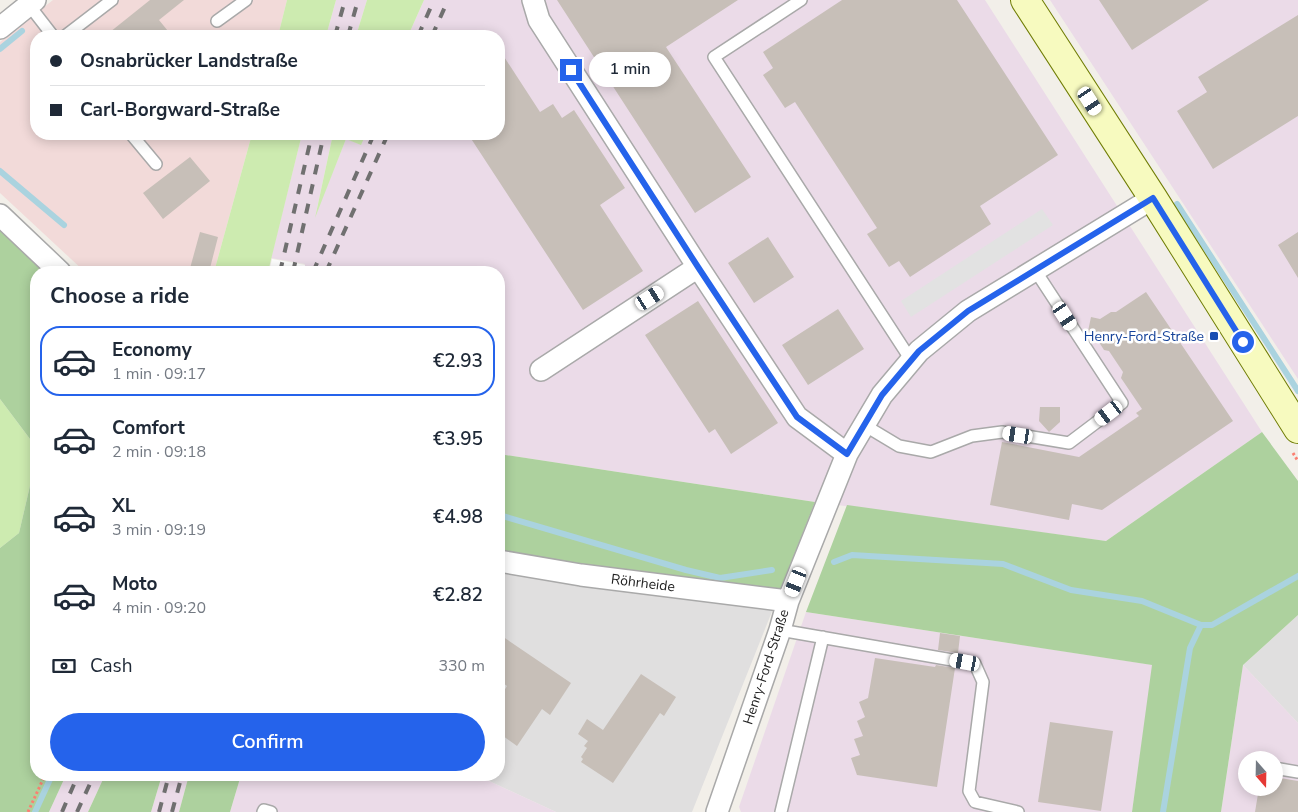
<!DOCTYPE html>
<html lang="en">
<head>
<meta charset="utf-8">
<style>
	body { margin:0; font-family:"Nunito Sans",sans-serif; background:#f6f6f7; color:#1f2937; height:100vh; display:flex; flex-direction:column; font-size:19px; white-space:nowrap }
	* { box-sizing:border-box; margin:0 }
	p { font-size:16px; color:#747a83 }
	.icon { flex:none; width:28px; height:28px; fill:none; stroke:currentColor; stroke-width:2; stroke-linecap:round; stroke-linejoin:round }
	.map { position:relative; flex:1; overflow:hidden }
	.panel { position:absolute; left:30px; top:266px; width:475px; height:515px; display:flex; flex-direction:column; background:#fff; border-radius:20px; box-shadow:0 2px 12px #0003 }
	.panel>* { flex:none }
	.banner { position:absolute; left:30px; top:30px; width:475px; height:110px; border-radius:20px; box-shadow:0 2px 12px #0003; display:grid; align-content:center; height:110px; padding:0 20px; background:#fff }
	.needle { width:32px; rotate:160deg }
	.tools { position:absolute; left:1238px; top:751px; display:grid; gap:10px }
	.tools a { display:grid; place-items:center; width:45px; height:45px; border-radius:50%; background:#fff; box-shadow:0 2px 12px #0003; font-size:25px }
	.end { position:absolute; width:22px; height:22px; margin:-11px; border:6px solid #2563eb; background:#fff; box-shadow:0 0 0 2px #fff }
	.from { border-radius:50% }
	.bubble { position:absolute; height:35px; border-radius:18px; background:#fff; box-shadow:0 2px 12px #0003; font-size:16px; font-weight:600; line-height:35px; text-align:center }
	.car { position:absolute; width:15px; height:30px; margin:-15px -8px; border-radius:6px; box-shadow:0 0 4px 1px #0007; background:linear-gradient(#fff 24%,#345 0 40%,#fff 0 76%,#345 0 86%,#fff 0) }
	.banner b { display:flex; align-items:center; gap:18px; height:48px; font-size:19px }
	.banner b+b { border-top:1px solid #e0e1e3 }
	.banner i { width:12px; height:12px; background:#1f2937 }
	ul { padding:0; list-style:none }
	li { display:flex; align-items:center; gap:15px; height:70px; margin:0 10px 8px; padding:0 10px; border:2px solid transparent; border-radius:20px }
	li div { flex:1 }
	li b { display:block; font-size:19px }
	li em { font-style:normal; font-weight:600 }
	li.active { border-color:#2563eb }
	li>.icon { width:45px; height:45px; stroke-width:1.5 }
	h2 { padding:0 20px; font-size:22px; line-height:60px }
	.pay { display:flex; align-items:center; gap:12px; height:55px; padding:0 20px; font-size:19px }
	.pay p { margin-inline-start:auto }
	.button { display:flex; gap:10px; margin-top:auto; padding:10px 20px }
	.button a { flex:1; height:58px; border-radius:30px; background:#2563eb; color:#fff; font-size:20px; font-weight:600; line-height:58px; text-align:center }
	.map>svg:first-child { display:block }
</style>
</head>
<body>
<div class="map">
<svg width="1298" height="812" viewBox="0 0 1298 812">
	<rect width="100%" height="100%" fill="#f2efe9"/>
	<path fill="#e0dfdf" d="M499,566L773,609L692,812H556L476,775H499Z
		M1298,615V723L1243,665Z"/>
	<path fill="#f2dad9" d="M53,0H287L278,36H36V134H252L214,272H85L0,193V42Z"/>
	<path fill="#ebdbe8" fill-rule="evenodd" d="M336,0H367L356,36H326Z
		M424,0H985L1262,432L1106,541L815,502L499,454V272H301L305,264L271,258L302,134H333L316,213L346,139L361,144L366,134H499V36H408Z
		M1050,0H1298V379Z
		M806,612L1153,665L1132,812H741L739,807Z
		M1243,665L1298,723V812H1221ZM1246,760H1274V788H1246Z
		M66,775H105L88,812H49Z
		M162,775H189L179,812H151Z
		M241,775H476L556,812H230Z"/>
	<path fill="#cdebb0" d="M287,0H336L326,36H278Z
		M367,0H424L408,36H356Z
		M252,134H302L268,272H214Z
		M333,134H366L361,145L346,139L315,218Z
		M0,399L36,447V460L19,533L0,548Z"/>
	<path fill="#add19e" d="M0,224L49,272H36V447L0,399Z
		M1262,432L1298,481V615L1243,665L1221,812H1132L1152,665L806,612L847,505L1106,541Z
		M499,454L815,502L779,594L499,552Z
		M36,460V775H66L49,812H0V548L19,533Z
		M105,775H162L151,812H88Z
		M189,775H241L230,812H179Z"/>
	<path fill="#e2e2e2" d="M1042,209L1053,225L911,317L901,301Z"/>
	<path fill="#fff" d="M272,259L305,265L304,272H269Z"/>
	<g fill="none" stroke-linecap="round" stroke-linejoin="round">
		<path stroke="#aad3df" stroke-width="6" d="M0,49L22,31
			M0,171L64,225
			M1177,204L1298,391
			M499,515L686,570L720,578L772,570
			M834,562L852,555L1003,564L1071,590L1142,601L1201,625H1212L1298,576
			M35,812L52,775
			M1163,812L1190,648L1201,625"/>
	</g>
	<path fill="#c7bfb8" d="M150,0H184L159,20L172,36H105Z
		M557,0H738L666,47L751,177L695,213Z
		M842,0H957L1058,155L980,206L991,224L910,277L899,261L889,267L867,234L877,228L795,102L785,108L763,75L773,68L763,52Z
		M1099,0H1209L1132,50Z
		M1298,15V116L1213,169L1177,111L1207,92L1198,77Z
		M499,49L540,112L553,104L562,118L574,110L625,188L600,205L643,271L583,310L468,134H499Z
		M190,157L210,181L163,219L143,193Z
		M200,232L218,237L209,272H189Z
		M1298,232V278L1278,245Z
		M768,237L794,277L754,303L728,263Z
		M1146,292L1233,421L1102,510L1072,504L1069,520L990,505L1002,442L1079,457L1139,416L1136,413L1142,409L1121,378L1123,372L1109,351L1104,350L1097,339L1087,336L1091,317L1100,319L1111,312H1116Z
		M698,301L778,423L731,454L715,429L709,433L645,335Z
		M838,309L864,349L808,385L782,345Z
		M1040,407H1060V422L1049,432L1039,421Z
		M940,633L960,636L958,653L938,650Z
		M499,634L571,683L550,715L542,709L517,746L499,733V699L507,686L499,680Z
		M875,658L935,667L936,665L955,668L937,787L857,775L851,758L860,755L854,739L863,736L857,721L865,717L859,702L868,698Z
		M641,674L676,697L664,716L660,713L613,783L581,762L583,759L581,757L587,748L584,746L588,741L578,734L587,719L603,730Z
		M1050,722L1113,731L1101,811L1038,802Z
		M1274,777L1298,781V812H1255L1259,788H1274Z"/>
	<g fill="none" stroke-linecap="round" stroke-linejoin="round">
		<g stroke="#a9a9a9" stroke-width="14">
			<path id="lane" d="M801,0L714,57L911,360
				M29,5L53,36
				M217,21L246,0
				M65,36L112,0
				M131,134L156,164
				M864,425L899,446L931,452L972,436L1002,432L1069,443L1122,403L1035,270
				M780,630L975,664L983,682L969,791L975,802L1018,812
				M1274,768L1298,772
				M263,812L264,810L271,812
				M781,812L823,637"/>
		</g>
		<g stroke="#a9a9a9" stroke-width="24">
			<path id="street" d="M533,0L539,20L698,267L797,417L847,454
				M0,28L35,0
				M0,215L60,272
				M541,370L698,267
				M499,561L581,575L788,601
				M717,812L780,630L788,601L847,454L882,395L919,351L968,311L1153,198"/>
		</g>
		<g stroke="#707d05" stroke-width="30">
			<path id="secondary" d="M1025,0L1153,198L1298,429"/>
		</g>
		<path stroke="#fa8072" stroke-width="3" stroke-dasharray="2.5 2.5" stroke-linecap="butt" d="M1293,453L1298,461
			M28,812L45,775"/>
		<use href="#lane" stroke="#fff" stroke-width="11"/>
		<use href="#street" stroke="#fff" stroke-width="21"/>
		<use href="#secondary" stroke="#f7fabf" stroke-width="28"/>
		<path stroke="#707070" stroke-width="4" stroke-dasharray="10 10" stroke-linecap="butt" d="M335,36L345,0
			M348,36L358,0
			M418,36L434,0
			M432,36L448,0
			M280,272L312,134
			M293,272L324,134
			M313,272L374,134
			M326,272L388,134
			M62,812L78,775
			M77,812L94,775
			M159,812L169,775
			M172,812L182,775"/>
	</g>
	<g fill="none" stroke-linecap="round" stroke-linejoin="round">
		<path stroke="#2563eb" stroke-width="6" d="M571,70L698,267L797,417L847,454L882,395L919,351L968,311L1153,198L1243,342"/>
	</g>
	<rect fill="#1a4fb4" stroke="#fff" stroke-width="2" x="1209" y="331" width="10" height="10" rx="2.5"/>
	<g text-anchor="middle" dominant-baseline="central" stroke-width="5" stroke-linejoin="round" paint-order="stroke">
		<g font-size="14" fill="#164399" stroke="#fff" text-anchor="end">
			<text x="1204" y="336">Henry-Ford-Straße</text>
		</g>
		<g font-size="14" fill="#222" stroke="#fff">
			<text transform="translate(643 583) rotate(7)">Röhrheide</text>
			<text transform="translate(766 667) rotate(-72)">Henry-Ford-Straße</text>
		</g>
	</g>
</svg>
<div class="tools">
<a><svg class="needle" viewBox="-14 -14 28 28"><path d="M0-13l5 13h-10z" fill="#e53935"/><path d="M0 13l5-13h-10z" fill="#747a83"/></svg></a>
</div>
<i class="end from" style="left:1243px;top:342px"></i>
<i class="end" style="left:571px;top:70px"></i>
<div class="bubble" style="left:589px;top:52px;width:82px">1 min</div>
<i class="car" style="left:1090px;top:101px;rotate:147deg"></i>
<i class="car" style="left:650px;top:298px;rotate:57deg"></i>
<i class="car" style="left:1065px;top:316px;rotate:147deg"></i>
<i class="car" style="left:1109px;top:413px;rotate:233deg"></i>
<i class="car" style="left:1018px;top:435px;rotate:279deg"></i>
<i class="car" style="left:796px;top:582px;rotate:202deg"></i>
<i class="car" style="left:965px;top:662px;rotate:280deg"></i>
<div class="banner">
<b><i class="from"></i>Osnabrücker Landstraße</b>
<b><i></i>Carl-Borgward-Straße</b>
</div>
<section class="panel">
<h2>Choose a ride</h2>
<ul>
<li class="active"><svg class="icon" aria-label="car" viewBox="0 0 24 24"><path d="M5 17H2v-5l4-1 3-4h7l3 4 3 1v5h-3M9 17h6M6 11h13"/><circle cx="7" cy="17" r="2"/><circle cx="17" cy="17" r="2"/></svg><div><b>Economy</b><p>1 min · 09:17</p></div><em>€2.93</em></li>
<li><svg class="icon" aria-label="car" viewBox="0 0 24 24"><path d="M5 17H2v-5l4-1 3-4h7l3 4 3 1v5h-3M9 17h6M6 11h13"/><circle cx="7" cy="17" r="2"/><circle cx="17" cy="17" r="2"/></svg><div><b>Comfort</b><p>2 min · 09:18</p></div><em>€3.95</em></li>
<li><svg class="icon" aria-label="car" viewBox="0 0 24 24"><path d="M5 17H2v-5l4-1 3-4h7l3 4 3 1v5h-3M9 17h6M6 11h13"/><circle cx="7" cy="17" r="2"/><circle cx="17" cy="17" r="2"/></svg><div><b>XL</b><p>3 min · 09:19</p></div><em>€4.98</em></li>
<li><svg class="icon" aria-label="car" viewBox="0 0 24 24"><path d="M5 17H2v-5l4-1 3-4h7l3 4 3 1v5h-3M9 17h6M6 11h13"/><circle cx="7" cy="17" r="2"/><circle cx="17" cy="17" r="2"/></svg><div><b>Moto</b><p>4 min · 09:20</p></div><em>€2.82</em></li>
</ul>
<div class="pay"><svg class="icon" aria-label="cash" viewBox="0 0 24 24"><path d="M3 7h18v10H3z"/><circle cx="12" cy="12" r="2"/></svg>Cash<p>330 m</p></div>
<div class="button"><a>Confirm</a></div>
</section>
</div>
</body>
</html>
